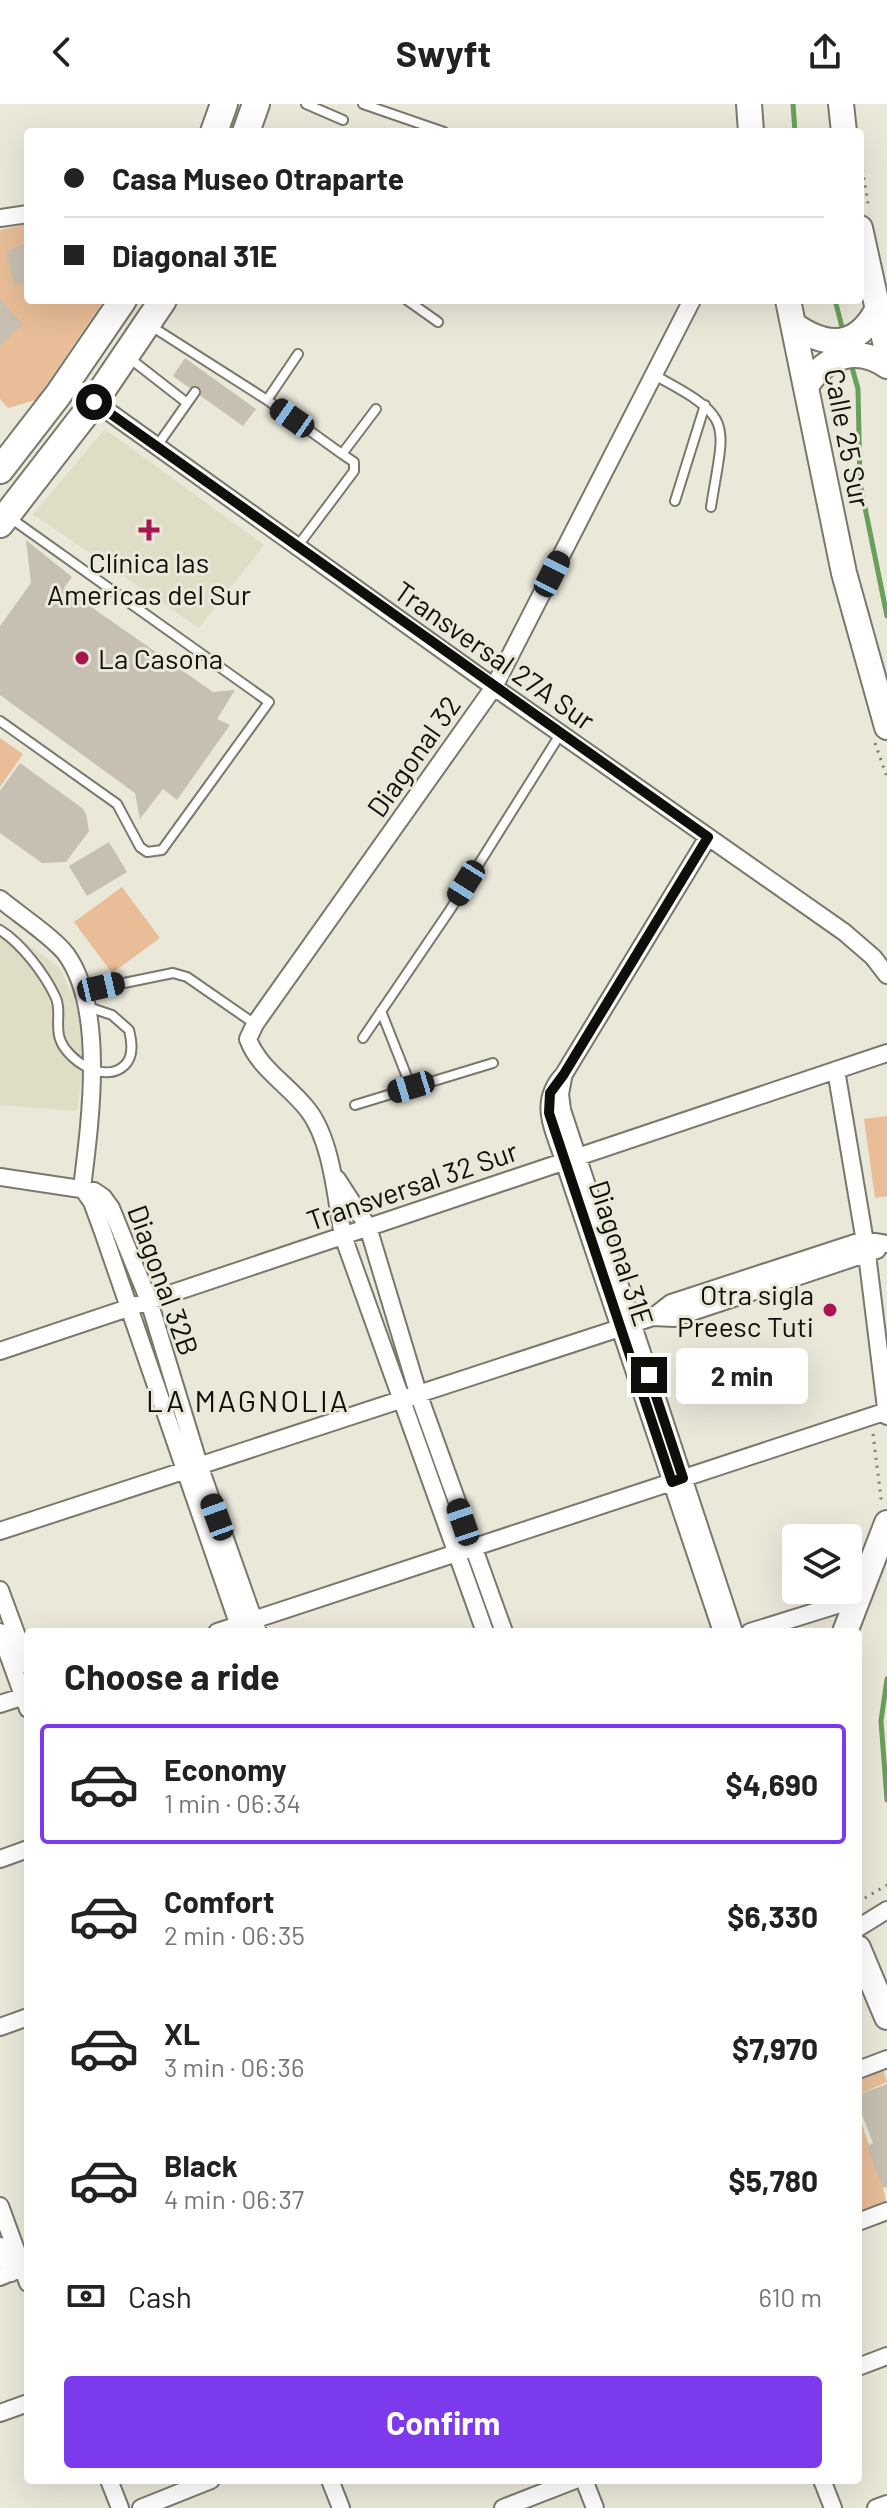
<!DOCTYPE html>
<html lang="en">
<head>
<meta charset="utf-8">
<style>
	body { margin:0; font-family:Barlow,sans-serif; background:#f6f6f6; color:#222; height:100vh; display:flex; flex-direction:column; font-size:30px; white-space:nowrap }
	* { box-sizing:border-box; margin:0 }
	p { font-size:26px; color:#767676 }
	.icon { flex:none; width:44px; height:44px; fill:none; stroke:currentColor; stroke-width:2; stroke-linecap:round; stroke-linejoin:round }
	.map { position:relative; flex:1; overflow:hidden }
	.side { position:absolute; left:24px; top:1524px; width:838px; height:856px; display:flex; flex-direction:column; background:#fff; border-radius:8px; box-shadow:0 8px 32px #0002 }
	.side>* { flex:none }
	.hud { position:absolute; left:24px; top:24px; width:840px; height:176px; border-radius:8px; box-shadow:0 8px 32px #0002; display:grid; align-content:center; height:176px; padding:0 40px; background:#fff }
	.fabs { position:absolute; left:782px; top:1420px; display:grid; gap:16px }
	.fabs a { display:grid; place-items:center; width:80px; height:80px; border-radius:8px; background:#fff; box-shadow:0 8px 32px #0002; font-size:40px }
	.end { position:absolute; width:36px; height:36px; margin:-18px; border:10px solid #0f0e0a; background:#fff; box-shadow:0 0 0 4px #fff }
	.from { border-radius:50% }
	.bubble { position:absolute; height:56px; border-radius:8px; background:#fff; box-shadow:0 8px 32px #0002; font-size:26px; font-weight:700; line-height:56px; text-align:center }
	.car { position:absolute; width:24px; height:48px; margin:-24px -12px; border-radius:10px; box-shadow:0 0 6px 2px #0007; background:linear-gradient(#222 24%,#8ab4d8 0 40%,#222 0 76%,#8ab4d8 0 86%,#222 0) }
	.hud b { display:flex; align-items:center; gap:28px; height:76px; font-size:30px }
	.hud b+b { border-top:2px solid #e0e0e0 }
	.hud i { width:20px; height:20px; background:#222 }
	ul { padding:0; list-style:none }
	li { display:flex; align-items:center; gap:24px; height:120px; margin:0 16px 12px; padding:0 24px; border:4px solid transparent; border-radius:8px }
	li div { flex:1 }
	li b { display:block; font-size:30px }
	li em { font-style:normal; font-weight:700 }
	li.active { border-color:#7c3aed }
	li>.icon { width:72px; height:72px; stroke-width:1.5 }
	h2 { padding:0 40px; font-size:36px; line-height:96px }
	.pay { display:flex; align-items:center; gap:20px; height:88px; padding:0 40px; font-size:30px }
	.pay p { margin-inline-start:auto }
	.action { display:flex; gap:16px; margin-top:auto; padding:16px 40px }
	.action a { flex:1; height:92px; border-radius:8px; background:#7c3aed; color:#fff; font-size:32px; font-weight:700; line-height:92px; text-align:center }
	header { display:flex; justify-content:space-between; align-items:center; height:104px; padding:0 40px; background:#fff; font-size:36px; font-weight:700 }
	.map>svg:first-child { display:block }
</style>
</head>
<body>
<header><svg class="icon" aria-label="back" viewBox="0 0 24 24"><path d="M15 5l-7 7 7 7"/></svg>Swyft<svg class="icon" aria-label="share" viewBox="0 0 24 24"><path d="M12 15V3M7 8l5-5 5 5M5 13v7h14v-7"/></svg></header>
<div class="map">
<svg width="887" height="2404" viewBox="0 0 887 2404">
	<rect width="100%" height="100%" fill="#eae8d9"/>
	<path fill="#e0ddc7" d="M105,325L264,441L199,524L33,410Z
		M0,819L60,864L87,930L77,1007L0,1001Z"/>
	<path fill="#e8bd97" d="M28,120V196H104L36,296L8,304L0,295V126Z
		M0,634L23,650L0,683Z
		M122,783L160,834L112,869L74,818Z
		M887,1012V1092L875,1094L864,1015Z
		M883,1965L887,1978L858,1991V1975Z
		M858,2005C866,2038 881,2069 887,2102L858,2114Z"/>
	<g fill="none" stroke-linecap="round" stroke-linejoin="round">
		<path stroke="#689f5a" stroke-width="5" d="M793,0L795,28
			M835,196L843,227
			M851,260L858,285L860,379L887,512
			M887,1575L881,1617L887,1696"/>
	</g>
	<path fill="#c6bfb2" d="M28,139V179L14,181L6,147Z
		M0,195L23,220L0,242Z
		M185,254L256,305L243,322L173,272Z
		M26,436L72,473L64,484L213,588L235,586L217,615L230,621L177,696L163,685L140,715L135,689L0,591V522L31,479Z
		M20,659L82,704L86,710L89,727L66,758L42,759L0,729V687Z
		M109,738L127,768L87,792L69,762Z
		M887,1980V2083L883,2084L867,2042L873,2039L858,2001V1991Z"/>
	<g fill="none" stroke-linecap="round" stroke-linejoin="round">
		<g stroke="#7a786b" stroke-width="12">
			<path id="service" d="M306,0L343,16
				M363,0L444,28
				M407,196L438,218
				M151,222L267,296L342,350L376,305
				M128,253L187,299
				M654,271C737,315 724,318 711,403
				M267,296L298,250
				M157,342L195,288
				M675,397L705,301
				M297,443L354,367V358L342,350
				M0,617L117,700L140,743L147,748L162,746L269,598L9,413
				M0,826C21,839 44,869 55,892C62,905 55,922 60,935C67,956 105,981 125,961C134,952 132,938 129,926L112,911L88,903
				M85,887L173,869L187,873L255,920
				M381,907L411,983
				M363,934L450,806L561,629
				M355,1001L493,959"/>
		</g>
		<g stroke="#7a786b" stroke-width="20">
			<path id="minor" d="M0,114L28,110
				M67,278L494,583L844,828L873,853L887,871
				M708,733L564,970C537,999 554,1024 564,1057L722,1528
				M0,795C18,810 53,833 66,850C106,905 90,1019 82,1084L92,1098L103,1128L241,1528
				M836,966L867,1150L887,1312
				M563,974L560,990L562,1006L734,1528
				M0,1073L94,1087L103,1093L111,1104L149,1197L199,1361L258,1528
				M337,1075L368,1123L418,1289L504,1528
				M653,1213L674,1214L877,1146
				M0,1247L887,949
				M0,1427L632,1220L653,1213L671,1199L864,1136L887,1140
				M0,1486L28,1562
				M0,1528L28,1605
				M217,1528L887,1307
				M485,1528L343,1132C336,1094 332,1037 308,1006C289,981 259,965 248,935L255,920L494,583L692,196
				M750,1528L856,1495
				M0,1600L28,1591
				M0,1755L28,1745
				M858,1824L887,1806
				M0,1923L28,1913
				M858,1966L887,1955
				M0,2102L28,2179
				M858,2118L887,2107
				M0,2142L11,2169
				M0,2173L28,2161
				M858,2263L887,2252
				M0,2309L28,2299
				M109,2376L120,2404
				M330,2376L341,2404
				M584,2376L595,2404
				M822,2376L833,2404
				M141,2404L211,2376
				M503,2404L575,2376
				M876,2404L887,2400"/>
		</g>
		<g stroke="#7a786b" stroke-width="28">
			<path id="secondary" d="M749,0L751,28
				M841,0L844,28
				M860,124L887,247
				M788,196L844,469L887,623
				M794,221C828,245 858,244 878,204
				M807,281C826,252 857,241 887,262
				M845,1528L887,1419
				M858,1844L887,1913"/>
		</g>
		<g stroke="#7a786b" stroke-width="30">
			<path id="primary" d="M214,28L224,0
				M246,28L256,0
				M0,366L58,291L123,196
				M0,420L92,301L163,196"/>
		</g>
		<path stroke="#7b7970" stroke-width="3" stroke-dasharray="2 6" stroke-linecap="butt" d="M860,50L869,105
			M875,639L887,673
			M873,1330L881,1394L878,1401
			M858,1798L887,1781"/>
		<use href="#service" stroke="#fff" stroke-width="8"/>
		<use href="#minor" stroke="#fff" stroke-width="16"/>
		<use href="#secondary" stroke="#fff" stroke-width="24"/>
		<use href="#primary" stroke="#fff" stroke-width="26"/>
	</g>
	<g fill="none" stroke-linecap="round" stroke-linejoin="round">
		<path stroke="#0f0e0a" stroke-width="10" d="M94,298L708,733L564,970L550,989L549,1009L672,1378L683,1374L649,1271"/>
	</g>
	<g fill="#a81652" stroke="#eae8d9" stroke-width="3">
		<path d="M145 414h8v8h8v8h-8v8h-8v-8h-8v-8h8z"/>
		<circle cx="82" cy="554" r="8"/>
		<circle cx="830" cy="1206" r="8"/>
	</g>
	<g text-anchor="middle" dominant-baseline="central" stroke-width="6" stroke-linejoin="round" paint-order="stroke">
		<g font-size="28" fill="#0f0e0a" stroke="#eae8d9">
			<text transform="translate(848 334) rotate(79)">Calle 25 Sur</text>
			<text transform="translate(495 551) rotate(35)">Transversal 27A Sur</text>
			<text transform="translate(413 652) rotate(-55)">Diagonal 32</text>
			<text transform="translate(412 1081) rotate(-19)">Transversal 32 Sur</text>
			<text transform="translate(622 1149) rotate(72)">Diagonal 31E</text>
			<text transform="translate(164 1176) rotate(70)">Diagonal 32B</text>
		</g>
		<g font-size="28" fill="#0f0e0a" stroke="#eae8d9">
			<text x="149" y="458">Clínica las<tspan x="149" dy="32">Americas del Sur</tspan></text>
			<text x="98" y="554" text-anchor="start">La Casona</text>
			<text x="814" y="1190" text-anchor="end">Otra sigla<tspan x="814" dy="32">Preesc Tuti</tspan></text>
		</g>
		<g font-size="30" letter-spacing="2" fill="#0f0e0a" stroke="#eae8d9">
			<text x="248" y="1296">LA MAGNOLIA</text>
		</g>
	</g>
</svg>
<div class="fabs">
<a><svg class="icon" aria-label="layers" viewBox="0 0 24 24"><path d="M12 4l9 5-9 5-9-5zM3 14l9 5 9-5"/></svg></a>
</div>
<i class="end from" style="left:94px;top:298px"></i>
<i class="end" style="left:649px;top:1271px"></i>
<div class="bubble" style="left:676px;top:1244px;width:132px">2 min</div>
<i class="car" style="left:292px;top:314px;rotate:305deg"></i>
<i class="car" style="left:552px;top:470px;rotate:27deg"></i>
<i class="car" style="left:466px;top:779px;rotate:212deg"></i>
<i class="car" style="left:101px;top:883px;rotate:77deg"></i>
<i class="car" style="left:411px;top:983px;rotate:253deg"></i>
<i class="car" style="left:217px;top:1413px;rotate:340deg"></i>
<i class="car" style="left:463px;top:1418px;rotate:341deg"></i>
<div class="hud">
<b><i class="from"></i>Casa Museo Otraparte</b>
<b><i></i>Diagonal 31E</b>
</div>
<section class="side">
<h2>Choose a ride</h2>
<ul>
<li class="active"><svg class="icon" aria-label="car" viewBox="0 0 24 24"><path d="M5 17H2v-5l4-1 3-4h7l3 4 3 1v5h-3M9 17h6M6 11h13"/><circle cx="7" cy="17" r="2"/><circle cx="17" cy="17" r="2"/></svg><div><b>Economy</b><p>1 min · 06:34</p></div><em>$4,690</em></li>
<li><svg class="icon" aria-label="car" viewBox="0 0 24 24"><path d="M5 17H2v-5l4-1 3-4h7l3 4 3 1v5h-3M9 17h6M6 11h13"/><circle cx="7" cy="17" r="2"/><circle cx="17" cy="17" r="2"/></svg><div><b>Comfort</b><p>2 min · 06:35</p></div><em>$6,330</em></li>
<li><svg class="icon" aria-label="car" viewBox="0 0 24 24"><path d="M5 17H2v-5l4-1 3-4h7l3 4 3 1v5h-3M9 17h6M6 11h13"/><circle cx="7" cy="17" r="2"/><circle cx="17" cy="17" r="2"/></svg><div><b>XL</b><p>3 min · 06:36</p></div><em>$7,970</em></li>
<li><svg class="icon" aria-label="car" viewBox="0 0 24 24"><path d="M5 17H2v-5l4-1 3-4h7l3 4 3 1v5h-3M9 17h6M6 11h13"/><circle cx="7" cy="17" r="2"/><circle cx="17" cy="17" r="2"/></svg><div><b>Black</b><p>4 min · 06:37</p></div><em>$5,780</em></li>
</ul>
<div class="pay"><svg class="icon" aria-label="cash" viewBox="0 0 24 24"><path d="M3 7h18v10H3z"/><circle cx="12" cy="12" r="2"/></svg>Cash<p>610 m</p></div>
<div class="action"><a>Confirm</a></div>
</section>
</div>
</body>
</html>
